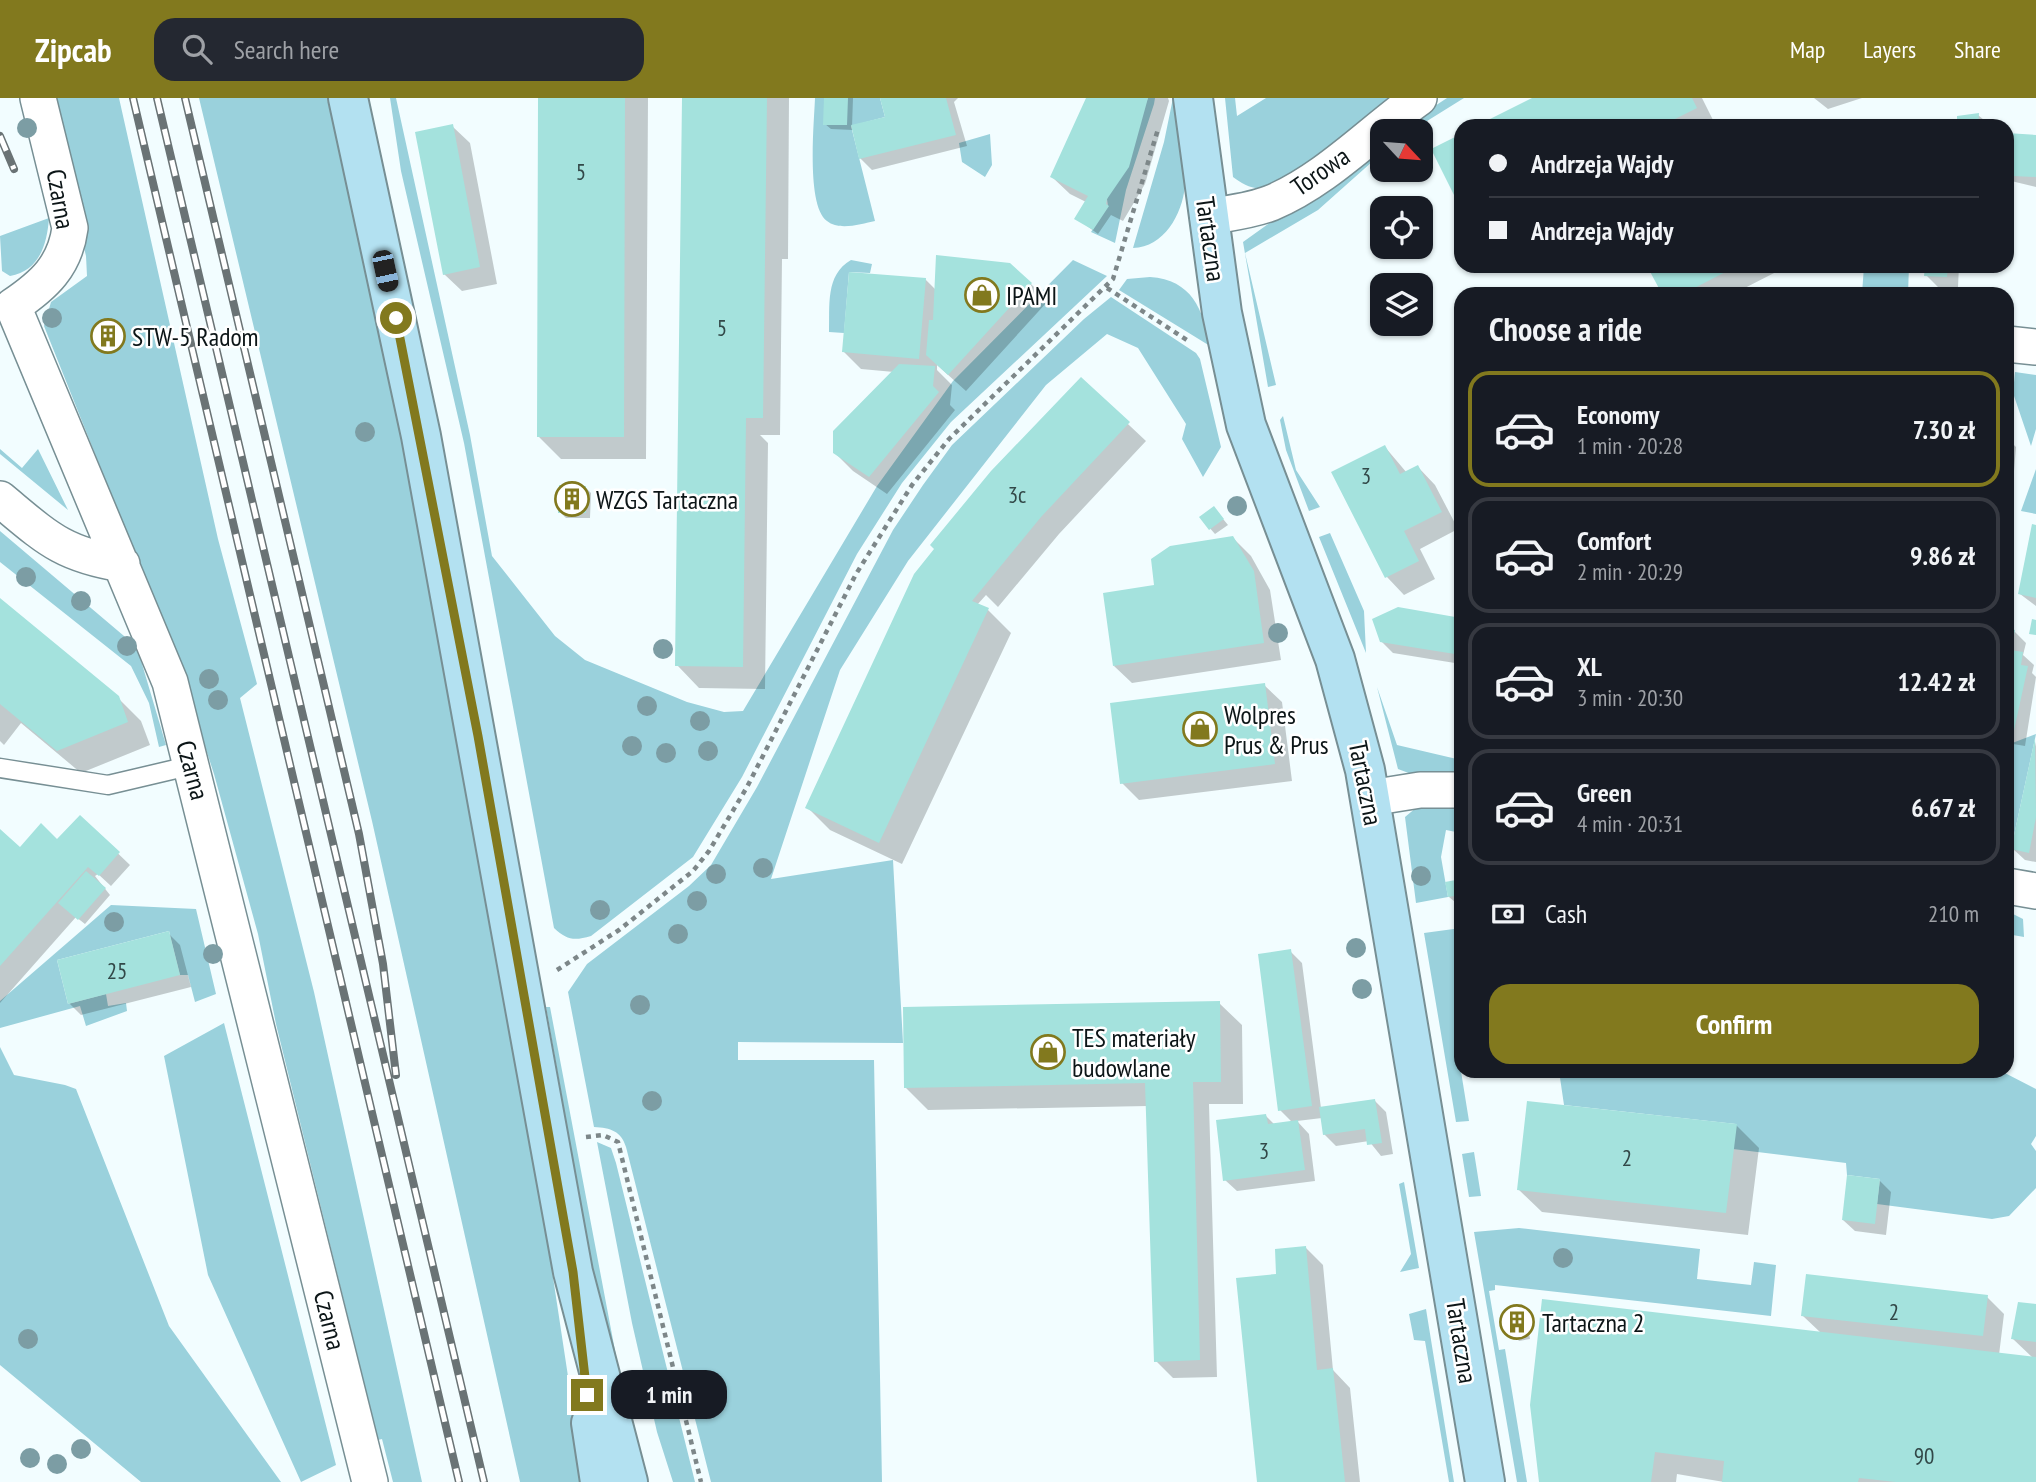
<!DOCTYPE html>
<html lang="en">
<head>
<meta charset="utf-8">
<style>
	body { margin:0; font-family:"PT Sans Narrow",sans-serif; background:#242831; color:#f1f3f6; height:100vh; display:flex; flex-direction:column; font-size:26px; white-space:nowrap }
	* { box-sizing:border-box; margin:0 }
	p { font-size:23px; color:#9ea1a6 }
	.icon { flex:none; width:38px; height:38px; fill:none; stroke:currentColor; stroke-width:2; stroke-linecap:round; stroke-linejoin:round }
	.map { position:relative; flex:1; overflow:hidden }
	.side { position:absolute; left:1454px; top:189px; width:560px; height:791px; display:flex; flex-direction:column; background:#171b24; border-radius:21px; box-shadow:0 2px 5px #0004 }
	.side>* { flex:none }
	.guide { position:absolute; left:1454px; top:21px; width:560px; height:154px; border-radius:21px; box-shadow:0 2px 5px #0004; display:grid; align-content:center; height:154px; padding:0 35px; background:#171b24 }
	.needle { width:46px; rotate:116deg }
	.fabs { position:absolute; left:1370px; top:21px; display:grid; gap:14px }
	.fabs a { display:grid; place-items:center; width:63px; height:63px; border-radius:14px; background:#171b24; box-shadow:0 2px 5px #0004; font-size:35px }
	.end { position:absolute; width:32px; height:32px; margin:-16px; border:9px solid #82791e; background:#fff; box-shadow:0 0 0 4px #fff }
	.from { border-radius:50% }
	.bubble { position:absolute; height:49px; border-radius:21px; background:#171b24; box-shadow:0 2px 5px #0004; font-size:23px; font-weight:700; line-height:49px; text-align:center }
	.car { position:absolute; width:21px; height:42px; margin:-21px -10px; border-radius:9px; box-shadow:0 0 5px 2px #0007; background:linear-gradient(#222 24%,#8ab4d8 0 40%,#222 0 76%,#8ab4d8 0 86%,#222 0) }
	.guide b { display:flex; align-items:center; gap:24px; height:66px; font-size:26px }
	.guide b+b { border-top:2px solid #363941 }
	.guide i { width:18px; height:18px; background:#f1f3f6 }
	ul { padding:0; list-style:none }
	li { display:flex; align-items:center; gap:21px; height:116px; margin:0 14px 10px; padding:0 21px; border:4px solid #363941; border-radius:21px }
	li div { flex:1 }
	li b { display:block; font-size:26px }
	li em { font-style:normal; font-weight:700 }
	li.active { border-color:#82791e }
	li>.icon { width:63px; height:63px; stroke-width:1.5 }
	h2 { padding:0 35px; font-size:32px; line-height:84px }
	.pay { display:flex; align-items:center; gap:18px; height:77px; padding:0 35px; font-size:26px }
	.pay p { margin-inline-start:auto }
	.action { display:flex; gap:14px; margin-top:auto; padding:14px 35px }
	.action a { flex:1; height:80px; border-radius:21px; background:#82791e; color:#fff; font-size:28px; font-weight:700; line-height:80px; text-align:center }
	header { display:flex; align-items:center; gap:42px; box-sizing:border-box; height:98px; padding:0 35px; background:#82791e; color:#fff }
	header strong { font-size:33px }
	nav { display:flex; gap:38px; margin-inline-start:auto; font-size:24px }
	.search { width:490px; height:63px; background:#242831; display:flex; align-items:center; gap:18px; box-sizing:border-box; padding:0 24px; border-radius:21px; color:#9ea1a6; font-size:26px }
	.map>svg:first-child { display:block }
</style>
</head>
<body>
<header>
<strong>Zipcab</strong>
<div class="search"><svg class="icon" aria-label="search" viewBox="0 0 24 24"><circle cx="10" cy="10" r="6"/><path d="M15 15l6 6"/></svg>Search here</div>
<nav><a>Map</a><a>Layers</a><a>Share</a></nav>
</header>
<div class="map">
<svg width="2036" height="1384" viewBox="0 0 2036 1384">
	<rect width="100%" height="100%" fill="#f2fdff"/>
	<path fill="#9ad1dc" d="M48,0H119L218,441L257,586L240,600L314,894L422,1384H393L382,1341L378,1342L276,926L258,836L214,676L176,559L44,228L51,204L87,178L86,158Z
		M199,0H327L382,239L471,716L546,1133L584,1384H520L372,723Z
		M390,0H396L470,337L492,458L555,538L585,562L687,604L724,614L743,613L877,388L953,283L1073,162L1107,178L951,324L902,385L857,456L742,679L693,759L591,838C574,843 567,842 554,830L464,345L401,73Z
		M815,0H880L885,19L851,28L875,123C861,126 839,133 827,123C806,108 814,26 815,0Z
		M1148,0H1155L1154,6L1126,92L1115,145L1091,134L1108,108L1107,101Z
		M1173,0L1185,88C1182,117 1164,149 1133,150L1164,44Z
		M1225,0H1235L1237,18L1266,0H1398C1363,26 1303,79 1262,90C1253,92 1241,85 1233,79Z
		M1447,0H1464L1411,33H1397Z
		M990,36L992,67L985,79L962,64L959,45Z
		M1382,45V55L1318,112L1245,155L1276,287L1268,289L1243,144Z
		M49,120C47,147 39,173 10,178L2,173L0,138Z
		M851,162L872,166L870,175L849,174L844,235L829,234C830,208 825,177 851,162Z
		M1864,168H1909L1908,196H1862Z
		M1150,179C1192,182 1203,211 1210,248L1119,192L1127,181Z
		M1111,199L1196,255L1200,261L1221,349L1203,379L1182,341L1186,326L1138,250L1107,236L1046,287L908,463L840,572L771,781L893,762L903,945L738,944V962H874L882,1384H711L626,1049C621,1033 611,1030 594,1029L568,894L587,866L689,788L711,767L757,689L893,432L923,387L952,347L1084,221Z
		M2015,274L2036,277V331L2031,348L2013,295Z
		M1283,318L1296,372L1320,409L1309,413L1286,352L1280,322Z
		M0,351L22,370L38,351L68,412L0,356Z
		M2036,371V416L2021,413Z
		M0,433L137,549L166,647L159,649L149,605L131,568L0,464Z
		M1330,435L1364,513L1366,555L1319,439Z
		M1377,589L1397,647L1461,662L1455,678L1425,673L1414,677L1398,671Z
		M2036,636L2011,751L2007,762V647Z
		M1439,706L1461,710V735L1446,732L1441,759L1448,799L1416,805L1405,719L1417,709Z
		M111,807L196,811L216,896L195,904L188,877H180L169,833L57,862L68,906L106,896L108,908L126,905L127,913L86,928L80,908L0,930V903Z
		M2007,813L2023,821L2024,839L2007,836Z
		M1461,830V928L1454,930L1469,1023L1456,1024L1424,835Z
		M546,909H550L631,1337L647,1384H638L603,1231Z
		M224,925L336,1367L301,1384L208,1177L164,958Z
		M0,949L14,977L65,987L76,991L169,1228L281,1384H141L0,1267Z
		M1559,973H2001L2036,991V1038L2031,1046L2036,1053V1090L2009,1118L1992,1121L1877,1106L1880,1081L1847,1077L1846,1065L1733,1051L1736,1026L1564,1007Z
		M597,1044L611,1050L616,1065L695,1384H673L657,1334L632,1225Z
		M1474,1054L1481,1098L1469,1099L1462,1056Z
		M1404,1084L1419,1170L1400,1174L1411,1156L1399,1086Z
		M1519,1130L1700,1151L1697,1181L1751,1187L1754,1164L1776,1167L1771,1218L1495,1187V1192L1489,1193L1499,1252L1505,1251L1527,1384H1517L1474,1134Z
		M1426,1211L1454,1384H1449L1425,1243L1414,1242L1409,1216Z"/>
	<path fill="#0003" d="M540,0H648L646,361H561L538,338Z
		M683,0H789L788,161H782L780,337H760L768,345L765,591L699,590L677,567Z
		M826,0H853L852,29L887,20L882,0H958L954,4L967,48L872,72L860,60L853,32L831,31L825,26Z
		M1087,0H1168L1169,3L1145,86L1123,123L1111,117L1098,136L1076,120L1086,104L1070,96L1052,79Z
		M1536,0H1702L1716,28H1480Z
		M1814,0H1862L1828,11Z
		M1978,17L1984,22L1983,28H1958Z
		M452,28L470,45L497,186L462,193L444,176Z
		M2007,37L2036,39V89L2007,82Z
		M1649,168H1788L1733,196H1664Z
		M1926,168H1959L1958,189H1938L1926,177Z
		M925,181L936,192L1031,186L1048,203L966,293L937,267V272L952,287L950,307L955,312L887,396L853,373L835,355L894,274L861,271L844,254Z
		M111,229L116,235L121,251L113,254L108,248Z
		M1081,282L1146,343L1059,436L998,509L986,497L977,507L988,512L1011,535L902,766L830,732L807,709Z
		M2007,340L2016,349L2012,397H2007Z
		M1385,349L1407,375L1418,369L1435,387L1458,431L1420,451L1435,481L1404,497L1387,479L1334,375Z
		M585,389L591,395L590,420H566L560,414Z
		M1219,416L1228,427L1215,436L1201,420Z
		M2036,429V508L2020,496Z
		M1233,440L1251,458L1270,492L1281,562L1132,585L1114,568L1156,489Z
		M0,502L117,599L141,623L150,647L81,675L21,625L4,647L0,643Z
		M1399,511L1461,522V566L1393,555L1381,543Z
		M2007,532L2014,533L2026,545L2023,557L2034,567L2032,575L2036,579L2025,648L2007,645Z
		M1264,587L1282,604L1292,683L1139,702L1122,685Z
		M2036,644V764L2025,762L2013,751Z
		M80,719L130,767L111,788L98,776L95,778L110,797L85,826L76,819L0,905V734L20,752L58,743Z
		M1461,782V803L1455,804L1449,799L1447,785Z
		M168,835L180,847L191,889L81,917L69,905Z
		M1290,853L1302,865L1321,1010L1375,1003L1386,1014L1393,1056L1381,1058L1369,1043L1336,1048L1324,1036L1322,1020L1297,1023L1309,1036L1315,1083L1237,1093L1225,1082L1266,1018L1275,1027L1293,1025L1280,1012Z
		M1219,905L1242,927L1243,1006H1209L1217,1279L1173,1280L1156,1263L1148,1008L928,1012L905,989Z
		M1736,1027L1759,1050L1748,1137L1542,1114L1519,1092Z
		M1879,1082L1891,1094L1886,1137L1855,1133L1843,1122Z
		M1305,1149L1323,1167L1333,1272L1350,1290L1360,1384H1258L1278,1178Z
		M1987,1199L2004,1216L1999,1257L2033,1260L2013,1241L2036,1208V1384H1724L1677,1376L1676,1384H1541L1821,1235L1803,1218Z
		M1521,1212L1526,1217L1530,1241L1519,1243L1514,1237Z"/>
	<path fill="#a4e2dd" d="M538,0H625L624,339H537Z
		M682,0H767L763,320H746L743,569L675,568Z
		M824,0H848L847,27H823Z
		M880,0H946L956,37L859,61L851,27L885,19Z
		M1086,0H1148L1129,69L1107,101L1106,106L1109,108L1093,132L1074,121L1088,98L1050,79Z
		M1532,0H1692L1697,10L1661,28H1476Z
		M1979,15L1978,28H1957V18Z
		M453,26L480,169L443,177L415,34Z
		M2007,35L2036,37V79L2013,78V73H2007Z
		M1461,36V111L1431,51Z
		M936,157L1010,165L1032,185L948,277L926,257L929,222H933Z
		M1647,168H1737L1683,196H1662Z
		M1925,168H1948L1947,179L1924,178Z
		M849,174L926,180L919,261L842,254Z
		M111,227L117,246L106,249L100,231Z
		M899,266L935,268L933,288L939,294L869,379L833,355V333Z
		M1081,279L1130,324L1041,419L972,503L989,510L879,745L805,710L914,476L934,451L930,447L991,373Z
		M1385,347L1400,376L1418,367L1442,414L1404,433L1419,463L1385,480L1331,374Z
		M559,387L586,388V415H558Z
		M1214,408L1224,421L1209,432L1199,419Z
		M2032,426L2036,427V500L2018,496Z
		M1233,438L1254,473L1264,545L1113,568L1103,495L1154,487L1151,461L1170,448Z
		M0,500L119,598L128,624L57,653L0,606Z
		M1398,509L1461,520V557L1380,544L1372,521Z
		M2032,521L2036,522V537L2029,536Z
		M2007,530L2015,532L2011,552L2023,554L2021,567L2028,568L2013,637L2007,636Z
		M1265,585L1275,666L1120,686L1110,605Z
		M2035,640L2036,719L2029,755L2011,751Z
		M80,717L120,754L99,778L88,769L0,868V731L20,749L41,725L57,741Z
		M86,773L106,790L78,822L58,805Z
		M1461,781V797L1448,799L1445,784Z
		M169,833L180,877L68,906L57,862Z
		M1291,851L1312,1008L1278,1013L1258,856Z
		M1220,903L1221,984H1193L1200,1262L1154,1264L1145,985L904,990L903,909Z
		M1375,1001L1382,1045L1367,1047L1365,1031L1323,1037L1319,1009Z
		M1527,1003L1737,1026L1726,1115L1517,1092Z
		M1266,1016L1268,1026L1298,1022L1305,1072L1223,1083L1216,1022Z
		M1847,1077L1880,1081L1875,1126L1842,1122Z
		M1306,1148L1317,1272L1333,1270L1345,1384H1257L1236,1180L1276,1176L1275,1151Z
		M1806,1176L1988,1197L1983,1238L1801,1218Z
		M1542,1201L2036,1259V1384H1896L1859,1380L1858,1384H1722L1724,1363L1655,1354L1651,1384H1539L1530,1307Z
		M2018,1204L2036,1206V1244L2011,1241Z
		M1522,1210L1526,1236L1512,1238L1508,1212Z"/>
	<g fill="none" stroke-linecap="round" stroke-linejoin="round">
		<g stroke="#778f94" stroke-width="21">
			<path id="lane" d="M0,670L108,687L193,667"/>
		</g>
		<g stroke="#778f94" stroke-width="38">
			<path id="street" d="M38,0L70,130C65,168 44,187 13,208L170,584L370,1384
				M1208,119C1229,115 1251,113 1271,105C1326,82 1371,34 1419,0
				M2007,246L2036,249
				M0,401C46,439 61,456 122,466
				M1370,700L1420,692H1461
				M2007,788L2036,793"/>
		</g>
		<g stroke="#778f94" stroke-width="42">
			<path id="secondary" d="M348,0L421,338L573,1174L628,1384
				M1193,0L1222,215L1246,327L1335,561L1365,672L1485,1384
				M591,1325L600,1384"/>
		</g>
		<path stroke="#7d8789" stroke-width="4.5" stroke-dasharray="5 5" stroke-linecap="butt" d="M1107,190L1190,244
			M557,872L619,832L693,773L709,753L747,689L856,476L912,387L949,341L1113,181L1158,31
			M586,1039L603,1037L618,1044L701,1384"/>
		<use href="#lane" stroke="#fff" stroke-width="18"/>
		<use href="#street" stroke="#fff" stroke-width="35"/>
		<use href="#secondary" stroke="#b3e1f1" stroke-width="38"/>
		<g stroke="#6a7375" stroke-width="8">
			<path id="rail" d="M133,0L459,1384
				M157,0L484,1384
				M185,0L359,736L383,866L396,977
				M0,38L14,71"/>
		</g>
		<use href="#rail" stroke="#fff" stroke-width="5" stroke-dasharray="16" stroke-linecap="butt"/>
	</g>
	<g fill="#7c9da4">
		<circle cx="27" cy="30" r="10"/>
		<circle cx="52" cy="220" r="10"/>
		<circle cx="365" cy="334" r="10"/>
		<circle cx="1237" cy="408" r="10"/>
		<circle cx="26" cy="479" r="10"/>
		<circle cx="81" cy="503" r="10"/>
		<circle cx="1278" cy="535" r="10"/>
		<circle cx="127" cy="548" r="10"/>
		<circle cx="663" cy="551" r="10"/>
		<circle cx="209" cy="581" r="10"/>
		<circle cx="218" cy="602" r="10"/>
		<circle cx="647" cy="608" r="10"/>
		<circle cx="700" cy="623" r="10"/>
		<circle cx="632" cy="648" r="10"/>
		<circle cx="708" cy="653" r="10"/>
		<circle cx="666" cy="655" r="10"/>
		<circle cx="763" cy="770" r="10"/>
		<circle cx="716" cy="776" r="10"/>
		<circle cx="1421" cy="778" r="10"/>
		<circle cx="697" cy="803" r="10"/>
		<circle cx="600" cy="812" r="10"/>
		<circle cx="114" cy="824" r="10"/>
		<circle cx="678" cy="836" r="10"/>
		<circle cx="1356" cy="850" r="10"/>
		<circle cx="213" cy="856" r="10"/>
		<circle cx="1362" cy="891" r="10"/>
		<circle cx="640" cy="907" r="10"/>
		<circle cx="652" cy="1003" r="10"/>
		<circle cx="1563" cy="1160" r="10"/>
		<circle cx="28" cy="1241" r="10"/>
		<circle cx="81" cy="1351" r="10"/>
		<circle cx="30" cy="1360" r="10"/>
		<circle cx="57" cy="1366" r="10"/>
	</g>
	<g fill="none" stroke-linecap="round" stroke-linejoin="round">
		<path stroke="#82791e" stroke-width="9" d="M396,220L478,638L573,1174L587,1297"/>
	</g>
	<defs>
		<g id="shop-ring" transform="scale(1.75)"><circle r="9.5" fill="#fff" stroke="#82791e" stroke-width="1.5"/><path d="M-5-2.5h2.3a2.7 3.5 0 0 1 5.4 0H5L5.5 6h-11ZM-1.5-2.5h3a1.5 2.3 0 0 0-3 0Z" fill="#82791e"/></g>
		<g id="building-ring" transform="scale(1.75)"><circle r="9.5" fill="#fff" stroke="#82791e" stroke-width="1.5"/><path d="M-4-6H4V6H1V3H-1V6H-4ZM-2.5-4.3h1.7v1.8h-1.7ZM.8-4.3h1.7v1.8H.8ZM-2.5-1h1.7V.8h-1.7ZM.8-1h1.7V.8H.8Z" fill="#82791e"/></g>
	</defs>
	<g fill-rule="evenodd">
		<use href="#shop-ring" x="982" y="197"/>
		<use href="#building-ring" x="108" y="238"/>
		<use href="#building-ring" x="572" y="401"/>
		<use href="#shop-ring" x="1200" y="631"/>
		<use href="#shop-ring" x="1048" y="954"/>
		<use href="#building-ring" x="1517" y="1224"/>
	</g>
	<g text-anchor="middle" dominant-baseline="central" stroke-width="5" stroke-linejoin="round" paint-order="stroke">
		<g font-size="23" fill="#324848">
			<text x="581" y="73">5</text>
			<text x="722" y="229">5</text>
			<text x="1366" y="377">3</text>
			<text x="1017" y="396">3c</text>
			<text x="117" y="872">25</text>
			<text x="1264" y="1052">3</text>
			<text x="1627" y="1059">2</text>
			<text x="1894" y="1213">2</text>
			<text x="1924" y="1357">90</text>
		</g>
		<g font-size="26" fill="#0c1517" stroke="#fff">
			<text transform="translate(1320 73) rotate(-35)">Torowa</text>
			<text transform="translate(61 101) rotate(80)">Czarna</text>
			<text transform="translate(1211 141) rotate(82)">Tartaczna</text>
			<text transform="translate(193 672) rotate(75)">Czarna</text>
			<text transform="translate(1366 685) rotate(79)">Tartaczna</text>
			<text transform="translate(330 1222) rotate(76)">Czarna</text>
			<text transform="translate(1462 1243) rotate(81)">Tartaczna</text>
		</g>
		<g font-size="26" fill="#0c1517" stroke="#fff" text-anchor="start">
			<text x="1006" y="197">IPAMI</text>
			<text x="132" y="238">STW-5 Radom</text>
			<text x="596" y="401">WZGS Tartaczna</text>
			<text x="1224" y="616">Wolpres<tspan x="1224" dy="30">Prus &amp; Prus</tspan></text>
			<text x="1072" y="939">TES materiały<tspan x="1072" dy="30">budowlane</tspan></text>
			<text x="1542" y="1224">Tartaczna 2</text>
		</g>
	</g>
</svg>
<div class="fabs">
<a><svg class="needle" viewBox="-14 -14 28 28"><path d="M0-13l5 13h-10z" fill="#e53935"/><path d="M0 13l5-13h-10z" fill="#9ea1a6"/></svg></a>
<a><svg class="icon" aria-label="locate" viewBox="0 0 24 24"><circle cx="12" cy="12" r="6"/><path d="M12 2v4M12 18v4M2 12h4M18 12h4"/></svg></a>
<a><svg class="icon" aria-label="layers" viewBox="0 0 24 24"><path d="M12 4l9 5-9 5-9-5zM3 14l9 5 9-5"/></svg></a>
</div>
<i class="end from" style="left:396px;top:220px"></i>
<i class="end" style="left:587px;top:1297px"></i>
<div class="bubble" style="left:611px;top:1272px;width:116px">1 min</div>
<i class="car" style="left:385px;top:173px;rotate:168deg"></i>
<div class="guide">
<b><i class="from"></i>Andrzeja Wajdy</b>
<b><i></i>Andrzeja Wajdy</b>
</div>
<section class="side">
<h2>Choose a ride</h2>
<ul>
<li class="active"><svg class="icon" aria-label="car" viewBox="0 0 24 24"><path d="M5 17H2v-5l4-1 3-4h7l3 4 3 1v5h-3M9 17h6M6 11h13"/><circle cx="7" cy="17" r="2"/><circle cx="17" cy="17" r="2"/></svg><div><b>Economy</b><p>1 min · 20:28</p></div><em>7.30 zł</em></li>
<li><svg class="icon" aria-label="car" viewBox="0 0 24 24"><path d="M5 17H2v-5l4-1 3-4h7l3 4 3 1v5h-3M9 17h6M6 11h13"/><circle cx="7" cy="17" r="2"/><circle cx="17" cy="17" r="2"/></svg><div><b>Comfort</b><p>2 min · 20:29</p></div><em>9.86 zł</em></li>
<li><svg class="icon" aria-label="car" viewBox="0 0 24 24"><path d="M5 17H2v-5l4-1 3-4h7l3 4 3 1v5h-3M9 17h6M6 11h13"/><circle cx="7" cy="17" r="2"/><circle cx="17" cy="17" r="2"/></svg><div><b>XL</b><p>3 min · 20:30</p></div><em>12.42 zł</em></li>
<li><svg class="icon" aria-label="car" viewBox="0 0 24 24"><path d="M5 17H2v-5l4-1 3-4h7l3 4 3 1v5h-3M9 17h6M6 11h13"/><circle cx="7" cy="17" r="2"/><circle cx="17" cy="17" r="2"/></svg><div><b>Green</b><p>4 min · 20:31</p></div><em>6.67 zł</em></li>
</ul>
<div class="pay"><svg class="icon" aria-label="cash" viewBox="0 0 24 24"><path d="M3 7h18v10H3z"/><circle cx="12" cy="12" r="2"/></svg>Cash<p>210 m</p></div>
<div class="action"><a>Confirm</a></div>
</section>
</div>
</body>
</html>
